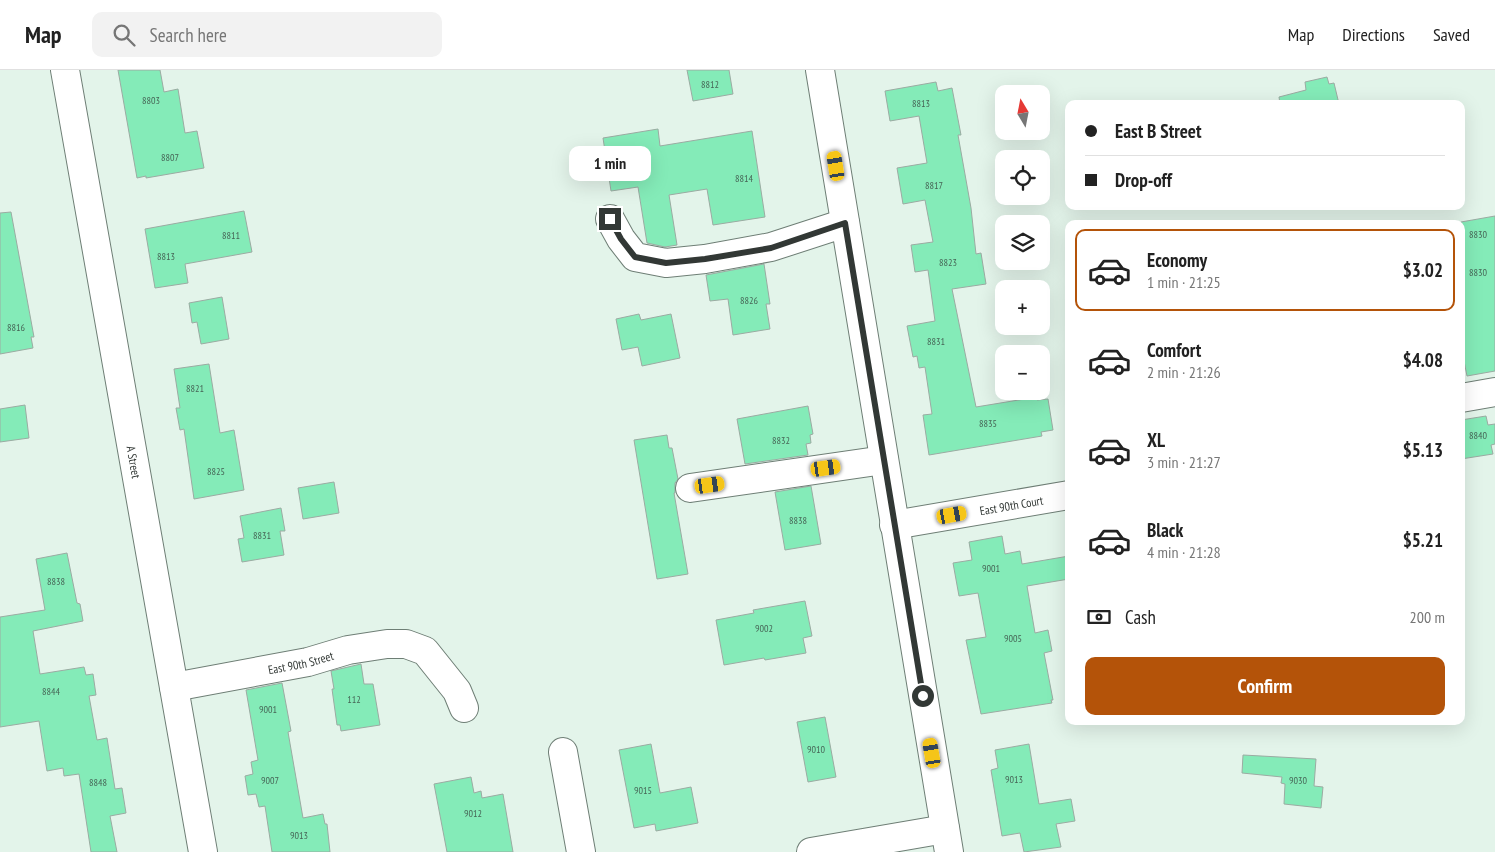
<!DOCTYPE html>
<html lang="en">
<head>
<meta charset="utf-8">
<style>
	body { margin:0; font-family:"PT Sans Narrow",sans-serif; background:#f2f2f2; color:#222; height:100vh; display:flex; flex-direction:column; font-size:19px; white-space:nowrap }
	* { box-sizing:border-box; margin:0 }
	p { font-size:16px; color:#767676 }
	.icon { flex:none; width:28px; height:28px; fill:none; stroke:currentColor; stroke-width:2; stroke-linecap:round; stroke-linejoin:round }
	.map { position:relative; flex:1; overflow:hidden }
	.panel { position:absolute; left:1065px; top:150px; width:400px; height:505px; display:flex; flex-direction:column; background:#fff; border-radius:10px; box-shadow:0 5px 20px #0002 }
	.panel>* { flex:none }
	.hud { position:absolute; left:1065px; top:30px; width:400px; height:110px; border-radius:10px; box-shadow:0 5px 20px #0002; display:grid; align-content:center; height:110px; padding:0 20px; background:#fff }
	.needle { width:32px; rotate:350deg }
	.tools { position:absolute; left:995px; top:15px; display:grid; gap:10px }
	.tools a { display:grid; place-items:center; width:55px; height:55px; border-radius:10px; background:#fff; box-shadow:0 5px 20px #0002; font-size:25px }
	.end { position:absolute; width:22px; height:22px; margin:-11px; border:6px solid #323835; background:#fff; box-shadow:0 0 0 2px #fff }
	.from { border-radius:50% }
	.bubble { position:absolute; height:35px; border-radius:10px; background:#fff; box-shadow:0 5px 20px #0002; font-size:16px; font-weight:800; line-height:35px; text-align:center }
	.car { position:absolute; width:15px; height:30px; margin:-15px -8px; border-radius:6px; box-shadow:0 0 4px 1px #0007; background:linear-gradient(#f5c518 24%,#345 0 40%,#f5c518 0 76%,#345 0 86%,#f5c518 0) }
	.hud b { display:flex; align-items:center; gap:18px; height:48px; font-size:19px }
	.hud b+b { border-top:1px solid #e0e0e0 }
	.hud i { width:12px; height:12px; background:#222 }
	ul { padding:9px 0 0; list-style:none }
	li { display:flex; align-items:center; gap:15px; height:82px; margin:0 10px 8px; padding:0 10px; border:2px solid transparent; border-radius:10px }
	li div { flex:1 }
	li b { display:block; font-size:19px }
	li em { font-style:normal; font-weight:800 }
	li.selected { border-color:#b45309 }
	li>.icon { width:45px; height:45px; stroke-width:1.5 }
	.pay { display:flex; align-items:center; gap:12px; height:55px; padding:0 20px; font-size:19px }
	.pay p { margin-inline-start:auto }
	.primary-button { display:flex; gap:10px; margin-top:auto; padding:10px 20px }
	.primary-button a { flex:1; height:58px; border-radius:10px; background:#b45309; color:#fff; font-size:20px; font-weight:800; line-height:58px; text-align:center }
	header { display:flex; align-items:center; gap:30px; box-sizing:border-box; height:70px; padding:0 25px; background:#fff; border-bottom:1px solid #e0e0e0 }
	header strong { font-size:24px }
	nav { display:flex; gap:28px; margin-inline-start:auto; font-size:18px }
	.search { width:350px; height:45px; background:#f2f2f2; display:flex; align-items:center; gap:12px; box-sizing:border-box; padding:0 18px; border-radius:10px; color:#767676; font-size:19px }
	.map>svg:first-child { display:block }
</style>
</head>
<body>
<header>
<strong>Map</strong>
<div class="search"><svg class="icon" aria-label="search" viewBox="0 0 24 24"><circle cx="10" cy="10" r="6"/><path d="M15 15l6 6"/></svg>Search here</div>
<nav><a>Map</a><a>Directions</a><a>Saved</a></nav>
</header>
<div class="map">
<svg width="1495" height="782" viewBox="0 0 1495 782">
	<rect width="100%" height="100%" fill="#e3f4ea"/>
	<path fill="#84ebb8" stroke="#9baba2" d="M118,0H160L164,22L178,19L185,63L197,61L204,98L146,108V106L137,108Z
		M687,0H729L733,24L693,31Z
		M1327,7L1329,14L1334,13L1339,34H1280L1279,27L1306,20L1305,12Z
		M936,12L938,21L952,18L961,65H958L971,138L976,184L981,183L986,214L952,219L976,337L1037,327V330L1048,329L1053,360L1041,362L1042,366L929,385L923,345L932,344L925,297L919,298L917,286L913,287L907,256L935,251L928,200L915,202L911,175L933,172L925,130L903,134L897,98L927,93L919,46L890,51L885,21Z
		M658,59L660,76L752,61L765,147L713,155L707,119L669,125L677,175L665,177L647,173L638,117L611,121L603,68Z
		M244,141L252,182L185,194L188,213L155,218L145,159Z
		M11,142L34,267H31L33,278L0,284V143Z
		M1495,146V301L1467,306L1461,276V152Z
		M764,194L770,234H766L770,259L733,265L728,229L710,231L706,205Z
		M222,227L229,269L201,274L197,252L192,253L189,233Z
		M639,244L641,250L671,244L680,288L642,296L638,277L622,280L616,249Z
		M209,294L220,363L234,360L244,420L194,429L184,359L180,360L176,338H180L174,299Z
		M25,335L29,368L0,372V339Z
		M808,336L813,364L810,365L811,373L806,374L808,385L745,394L737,349Z
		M1486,346L1488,355L1495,354V374L1491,375L1493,384L1461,389V350Z
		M667,365L669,378H672L678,409L675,413V423H674L688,504L657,509L634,370Z
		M334,412L339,443L303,449L298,418Z
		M811,416L821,474L785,480L775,422Z
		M281,438L285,461H280L284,485L242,492L238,469L244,468L240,446Z
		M1002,466L1005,484L1020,481L1022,494L1069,486V509L1027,516L1035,563L1048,560L1052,581L1044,583L1053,630H1051L1052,633L981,644L966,570L986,567L978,523L959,526L953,493L972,490L969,472Z
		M67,483L77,533L80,534L83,551L33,561L40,604L84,597L86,605L93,604L96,625L89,626L97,670L107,668L115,719L122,718L126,743L110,746L117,782H91L79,704L64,706L63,698L47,701L39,651L0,657V547L45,540L36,489Z
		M805,531L812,566L803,568L806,583L765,590L764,588L724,595L716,550L754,543L753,540Z
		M361,594L364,614H373L380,655L341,661L340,655H337L332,619H334L331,601Z
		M282,613L291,661L288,662L303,748L323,744L325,754H327L330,782H272L265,736L259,737L256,724L248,725L245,706L253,704L251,692L258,690L246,620Z
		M825,647L836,707L808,712L797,652Z
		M651,674L660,723L691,717L698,753L656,761L655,754L634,758L619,680Z
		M1029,674L1039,734L1071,729L1075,751L1056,754L1061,777L1024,782L1020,763L1002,766L991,700L998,698L995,680Z
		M1243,685L1316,689L1314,716L1323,717L1321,738L1284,734L1285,714L1281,713L1282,707L1242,703Z
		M471,707L474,723L481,721L482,728L503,724L513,782H447L434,714Z"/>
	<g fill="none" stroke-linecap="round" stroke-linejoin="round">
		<g stroke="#6e7e75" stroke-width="30">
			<g id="minor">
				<path id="s1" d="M65,0L203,782"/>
				<path d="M820,0L949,782"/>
				<path d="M610,149L621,169L635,187L666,193L705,189L771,177L845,153"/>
				<path d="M1461,328L1495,322"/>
				<path d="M690,418L884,390"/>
				<path id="s2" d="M894,455L1069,425"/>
				<path id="s3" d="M174,617L308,592L348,580L387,574H406L425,581L457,621L464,638"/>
				<path d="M563,682L581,782"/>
				<path d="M811,782L945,759"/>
			</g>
		</g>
		<use href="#minor" stroke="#fff" stroke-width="28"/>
	</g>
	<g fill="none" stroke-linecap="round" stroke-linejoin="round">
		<path stroke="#323835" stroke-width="6" d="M610,149L621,169L635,187L666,193L705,189L771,178L845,153L923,626"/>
	</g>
	<g text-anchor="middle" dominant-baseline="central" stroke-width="5" stroke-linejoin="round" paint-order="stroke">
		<g font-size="10" fill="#466556">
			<text x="710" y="14">8812</text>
			<text x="151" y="30">8803</text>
			<text x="921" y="33">8813</text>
			<text x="170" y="87">8807</text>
			<text x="744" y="108">8814</text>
			<text x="934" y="115">8817</text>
			<text x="1478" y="164">8830</text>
			<text x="231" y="165">8811</text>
			<text x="166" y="186">8813</text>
			<text x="948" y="192">8823</text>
			<text x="1478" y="202">8830</text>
			<text x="749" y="230">8826</text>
			<text x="16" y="257">8816</text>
			<text x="936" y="271">8831</text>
			<text x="195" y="318">8821</text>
			<text x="988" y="353">8835</text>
			<text x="1478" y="365">8840</text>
			<text x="781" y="370">8832</text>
			<text x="216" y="401">8825</text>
			<text x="798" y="450">8838</text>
			<text x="262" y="465">8831</text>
			<text x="991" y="498">9001</text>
			<text x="56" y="511">8838</text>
			<text x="764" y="558">9002</text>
			<text x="1013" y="568">9005</text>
			<text x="51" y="621">8844</text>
			<text x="354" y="629">112</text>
			<text x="268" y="639">9001</text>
			<text x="816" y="679">9010</text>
			<text x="1014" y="709">9013</text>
			<text x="270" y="710">9007</text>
			<text x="1298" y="710">9030</text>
			<text x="98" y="712">8848</text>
			<text x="643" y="720">9015</text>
			<text x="473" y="743">9012</text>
			<text x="299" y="765">9013</text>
		</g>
		<g font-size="12" fill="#323835" stroke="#e3f4ea">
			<text stroke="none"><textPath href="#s1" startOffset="398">A Street</textPath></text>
			<text stroke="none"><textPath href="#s2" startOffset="119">East 90th Court</textPath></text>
			<text stroke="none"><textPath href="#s3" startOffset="129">East 90th Street</textPath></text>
		</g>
	</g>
</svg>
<div class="tools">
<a><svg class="needle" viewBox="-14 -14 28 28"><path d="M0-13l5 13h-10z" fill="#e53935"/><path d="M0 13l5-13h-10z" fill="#767676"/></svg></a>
<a><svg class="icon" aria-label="locate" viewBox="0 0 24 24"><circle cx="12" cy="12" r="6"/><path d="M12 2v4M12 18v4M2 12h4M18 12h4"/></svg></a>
<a><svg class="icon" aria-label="layers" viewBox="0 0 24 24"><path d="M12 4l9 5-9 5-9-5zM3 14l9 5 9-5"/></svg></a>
<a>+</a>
<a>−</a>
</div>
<i class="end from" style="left:923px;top:626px"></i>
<i class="end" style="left:610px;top:149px"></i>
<div class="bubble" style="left:569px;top:76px;width:82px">1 min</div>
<i class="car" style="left:836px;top:96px;rotate:351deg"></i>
<i class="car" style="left:826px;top:398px;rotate:82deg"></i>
<i class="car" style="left:710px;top:415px;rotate:82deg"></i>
<i class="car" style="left:952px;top:445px;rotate:80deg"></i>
<i class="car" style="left:932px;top:683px;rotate:350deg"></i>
<div class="hud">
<b><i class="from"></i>East B Street</b>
<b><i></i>Drop-off</b>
</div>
<section class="panel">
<ul>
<li class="selected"><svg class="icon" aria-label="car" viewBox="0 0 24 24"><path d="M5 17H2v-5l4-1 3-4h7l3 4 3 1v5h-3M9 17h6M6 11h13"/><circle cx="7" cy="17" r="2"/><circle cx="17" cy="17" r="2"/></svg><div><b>Economy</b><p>1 min · 21:25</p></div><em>$3.02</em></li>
<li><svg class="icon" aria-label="car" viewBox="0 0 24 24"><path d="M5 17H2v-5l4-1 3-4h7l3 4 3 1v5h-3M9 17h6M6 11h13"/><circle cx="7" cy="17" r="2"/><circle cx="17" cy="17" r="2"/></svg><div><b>Comfort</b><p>2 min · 21:26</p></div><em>$4.08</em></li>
<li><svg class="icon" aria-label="car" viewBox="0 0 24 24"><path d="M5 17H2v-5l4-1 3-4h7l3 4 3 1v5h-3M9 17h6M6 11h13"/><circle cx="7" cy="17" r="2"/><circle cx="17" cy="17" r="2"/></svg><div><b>XL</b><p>3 min · 21:27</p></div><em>$5.13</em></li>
<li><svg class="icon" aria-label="car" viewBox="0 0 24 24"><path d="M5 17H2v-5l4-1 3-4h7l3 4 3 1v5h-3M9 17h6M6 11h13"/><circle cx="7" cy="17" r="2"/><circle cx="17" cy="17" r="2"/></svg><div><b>Black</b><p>4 min · 21:28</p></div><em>$5.21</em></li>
</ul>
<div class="pay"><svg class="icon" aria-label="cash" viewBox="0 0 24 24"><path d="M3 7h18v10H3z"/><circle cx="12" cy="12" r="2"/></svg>Cash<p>200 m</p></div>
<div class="primary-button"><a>Confirm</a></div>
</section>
</div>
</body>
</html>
